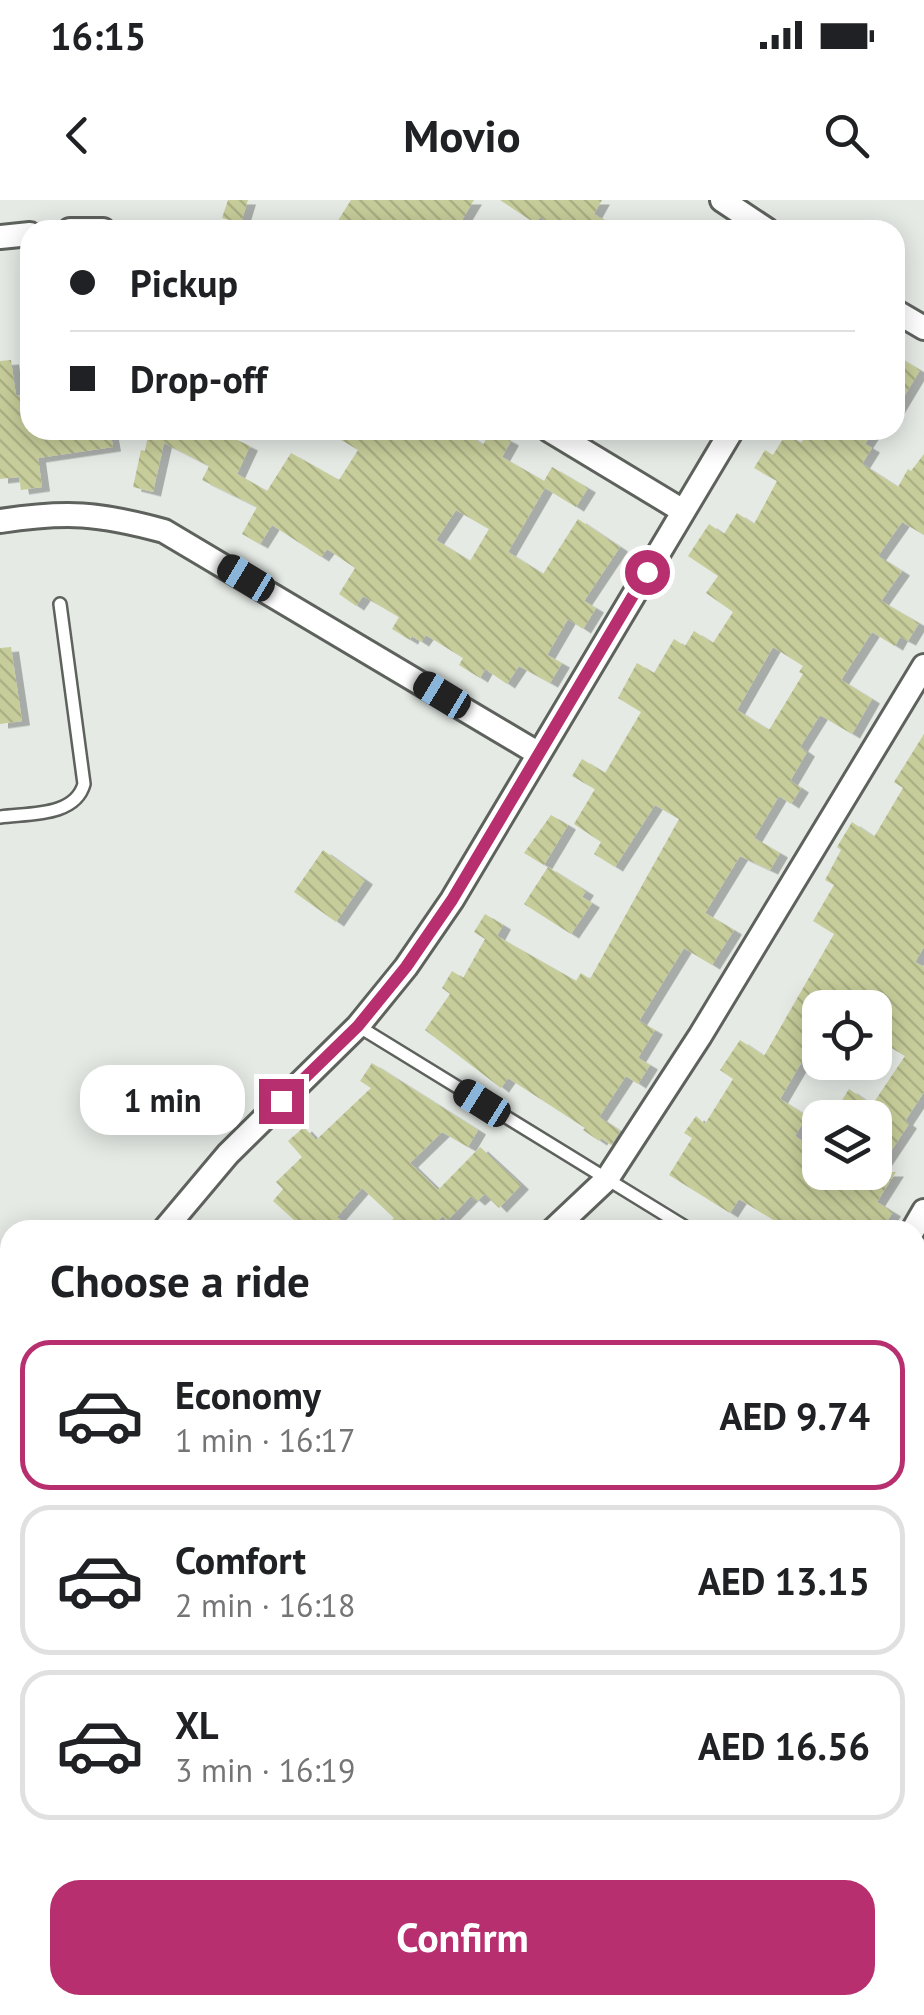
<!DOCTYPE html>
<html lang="en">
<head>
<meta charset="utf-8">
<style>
	body { margin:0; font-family:"PT Sans",sans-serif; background:#f2f2f2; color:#202124; height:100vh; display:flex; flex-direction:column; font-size:38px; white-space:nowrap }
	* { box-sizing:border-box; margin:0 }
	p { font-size:32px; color:#757577 }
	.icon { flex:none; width:55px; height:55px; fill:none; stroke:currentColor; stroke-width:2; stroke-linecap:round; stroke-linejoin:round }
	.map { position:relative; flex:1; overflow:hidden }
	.sheet { position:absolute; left:0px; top:1020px; width:925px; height:795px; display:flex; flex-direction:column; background:#fff; border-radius:30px 30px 0 0; box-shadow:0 5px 25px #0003 }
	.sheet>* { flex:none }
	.guide { position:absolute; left:20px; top:20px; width:885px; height:220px; border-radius:30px; box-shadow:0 5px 25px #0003; display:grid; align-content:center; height:220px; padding:0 50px; background:#fff }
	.buttons { position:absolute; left:802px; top:790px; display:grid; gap:20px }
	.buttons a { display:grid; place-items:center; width:90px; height:90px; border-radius:20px; background:#fff; box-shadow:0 5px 25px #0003; font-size:50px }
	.end { position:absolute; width:45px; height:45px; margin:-22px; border:12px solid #b72f6e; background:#fff; box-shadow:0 0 0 5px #fff }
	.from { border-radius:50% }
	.bubble { position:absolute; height:70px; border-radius:30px; background:#fff; box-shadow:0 5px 25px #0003; font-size:32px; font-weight:700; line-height:70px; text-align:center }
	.car { position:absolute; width:30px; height:60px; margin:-30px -15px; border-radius:12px; box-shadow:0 0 8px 2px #0007; background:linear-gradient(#222 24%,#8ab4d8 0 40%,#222 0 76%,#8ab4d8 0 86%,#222 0) }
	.guide b { display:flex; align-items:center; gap:35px; height:95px; font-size:38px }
	.guide b+b { border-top:2px solid #e0e0e0 }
	.guide i { width:25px; height:25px; background:#202124 }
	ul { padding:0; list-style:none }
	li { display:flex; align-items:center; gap:30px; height:150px; margin:0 20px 15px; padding:0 30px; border:5px solid #e0e0e0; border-radius:30px }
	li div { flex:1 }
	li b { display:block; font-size:38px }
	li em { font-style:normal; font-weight:700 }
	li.current { border-color:#b72f6e }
	li>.icon { width:90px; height:90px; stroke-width:1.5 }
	h2 { padding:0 50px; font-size:45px; line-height:120px }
	.cta { display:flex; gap:20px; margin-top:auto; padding:20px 50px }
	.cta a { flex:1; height:115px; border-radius:30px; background:#b72f6e; color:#fff; font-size:40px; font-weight:700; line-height:115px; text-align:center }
	.status { display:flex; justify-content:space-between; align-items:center; height:70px; padding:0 50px; background:#fff; direction:ltr }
	.status svg { height:28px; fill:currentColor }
	header { display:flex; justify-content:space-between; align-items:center; height:130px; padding:0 50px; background:#fff; font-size:45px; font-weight:700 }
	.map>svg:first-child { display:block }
</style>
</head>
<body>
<div class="status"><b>16:15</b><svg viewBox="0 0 49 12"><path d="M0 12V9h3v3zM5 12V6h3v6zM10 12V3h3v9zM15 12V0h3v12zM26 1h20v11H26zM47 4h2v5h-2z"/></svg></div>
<header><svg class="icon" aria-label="back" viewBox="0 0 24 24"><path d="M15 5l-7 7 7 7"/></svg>Movio<svg class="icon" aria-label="search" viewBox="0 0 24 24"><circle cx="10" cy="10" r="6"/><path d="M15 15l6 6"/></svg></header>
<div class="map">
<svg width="924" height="1815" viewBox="0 0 924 1815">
	<defs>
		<pattern id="building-back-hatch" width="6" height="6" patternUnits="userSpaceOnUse" patternTransform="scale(2.5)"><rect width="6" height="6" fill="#c7cd9a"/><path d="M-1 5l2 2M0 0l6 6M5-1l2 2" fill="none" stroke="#abb085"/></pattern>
		<filter id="shadow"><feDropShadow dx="8" dy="4.5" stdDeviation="0" flood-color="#0004"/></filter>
	</defs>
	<rect width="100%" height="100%" fill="#e5eae5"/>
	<path fill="url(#building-back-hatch)" fill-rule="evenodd" filter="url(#shadow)" d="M228,0H248L241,23L222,18Z
		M351,0H474L456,30H332Z
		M500,0H602L594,14L621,30H563L540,17L536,24Z
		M895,155L920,170L895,212Z
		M11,160L16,196L30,194V230H110L113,247L38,258L42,287L21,290L19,277L0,279V161Z
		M138,230H216L250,246L237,274L267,291L291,253L339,280L358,250L325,230H461L483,245L491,230L511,241L502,257L544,281L552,267L588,288L576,307L545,288L508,352L543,374L578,319L620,347L584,401L596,408L583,429L568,419L547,455L562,463L550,483L519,466L507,484L485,469L480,478L459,465L463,458L426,435L421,442L412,436L410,440L392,429L399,417L363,396L356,406L339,394L355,368L327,349L321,357L272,325L260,344L242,334L257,307L202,280L209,266L164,243L153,292L133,287L141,250L145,251L148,235ZM456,310L489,329L470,361L436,340Z
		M809,230H874L865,244L872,248L862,264L898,287L908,269L911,271L924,254V335L902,322L878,356L902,371L881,401L919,423L908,441L900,437L895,446L872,432L841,480L872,499L852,534L820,515L800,547L807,552L790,581L801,588L791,604L779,596L754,638L780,653L770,670L740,656L705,713L734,730L712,765L684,748L639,821L655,830L638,858L650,865L638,884L626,876L599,917L620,931L611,945L601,938L599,941L583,930L585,928L508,878L501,888L425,830L450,794L442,788L452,771L463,778L485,739L474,732L485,714L503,725L497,736L576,781L581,773L590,779L679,619L655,605L615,667L594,654L601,642L574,624L595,589L572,576L582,559L605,573L641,512L618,498L637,463L654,473L674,439L685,446L694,431L713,443L733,412L706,393L718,376L688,356L709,324L724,334L737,313L754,324L777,281L754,268L765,250L773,255L786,234L801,243ZM773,447L803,466L799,472L803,474L769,530L737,510Z
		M11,447L22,521L0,524V448Z
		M924,534V747L915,762L924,767V892L905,921L909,924L877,972H896L877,1002L893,1012L881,1030H790L739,999L730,1013L669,975L692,938L684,933L696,916L705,924L733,879L720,870L740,840L764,856L834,734L813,721L834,685L825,680L841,650L837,647L852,622L874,637L903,588L894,582ZM820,808H875V838L905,856L872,905L849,889L837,908L852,918H875V972H820V953L795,936L807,916L780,899L811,846L820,852Z
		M551,615L568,625L544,665L524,653Z
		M323,650L365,680L336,722L294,692Z
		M548,667L586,691L582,697L592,703L571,734L524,704Z
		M372,863L478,930L468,947L442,932L410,963L438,990L480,947L521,985L499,1008L485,994L477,1001L471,996L447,1021L443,1016L429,1030H382L394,1018L362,988L337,1017L352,1030H305L273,1001L283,989L276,982L302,957L288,941L304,927L316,940L371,888L360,881Z"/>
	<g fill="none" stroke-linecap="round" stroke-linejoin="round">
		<g stroke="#5e625d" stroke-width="16">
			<path id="service" d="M0,617C28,613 75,617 84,584L60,404
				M358,826L690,1030
				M915,1167L924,1173
				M915,1739L924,1740"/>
		</g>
		<g stroke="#5e625d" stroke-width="28">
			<path id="minor" d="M722,0L767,30
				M70,30H103
				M0,37L30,34
				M895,111L924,128
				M549,230L683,311
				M0,321C67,311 98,313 164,331L539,554
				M164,1030L228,954L358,826L406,767L452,700L732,230
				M553,1030L607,979L700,836L924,466
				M913,1030L924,1011
				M0,1134L10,1133
				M0,1417L10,1416
				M83,1815L85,1805
				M376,1815L378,1805"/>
		</g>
		<g stroke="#5e625d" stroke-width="35">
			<path id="tertiary" d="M915,1509L924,1501
				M915,1574L924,1565
				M705,1815L708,1805
				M758,1815L762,1805"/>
		</g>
		<use href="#service" stroke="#fff" stroke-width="11"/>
		<use href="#minor" stroke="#fff" stroke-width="22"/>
		<use href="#tertiary" stroke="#fff" stroke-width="30"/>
	</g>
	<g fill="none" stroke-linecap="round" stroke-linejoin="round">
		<path stroke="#b72f6e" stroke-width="12" d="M281,901L358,826L406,767L452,700L647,372"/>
	</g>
</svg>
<div class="buttons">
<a><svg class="icon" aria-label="locate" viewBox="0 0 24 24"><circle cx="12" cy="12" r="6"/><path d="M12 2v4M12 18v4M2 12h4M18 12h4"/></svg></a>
<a><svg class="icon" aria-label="layers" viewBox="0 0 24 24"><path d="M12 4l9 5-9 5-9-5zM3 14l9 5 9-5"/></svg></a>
</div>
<i class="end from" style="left:647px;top:372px"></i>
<i class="end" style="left:281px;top:901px"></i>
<div class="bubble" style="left:80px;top:865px;width:165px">1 min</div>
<i class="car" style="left:246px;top:378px;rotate:301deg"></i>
<i class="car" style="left:442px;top:495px;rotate:301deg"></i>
<i class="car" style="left:482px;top:903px;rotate:302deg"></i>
<div class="guide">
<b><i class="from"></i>Pickup</b>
<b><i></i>Drop-off</b>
</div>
<section class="sheet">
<h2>Choose a ride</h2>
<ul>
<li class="current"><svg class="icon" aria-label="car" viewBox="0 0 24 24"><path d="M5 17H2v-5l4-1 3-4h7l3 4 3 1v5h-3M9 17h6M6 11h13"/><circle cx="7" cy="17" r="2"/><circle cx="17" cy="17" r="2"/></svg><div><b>Economy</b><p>1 min · 16:17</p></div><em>AED 9.74</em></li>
<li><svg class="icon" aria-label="car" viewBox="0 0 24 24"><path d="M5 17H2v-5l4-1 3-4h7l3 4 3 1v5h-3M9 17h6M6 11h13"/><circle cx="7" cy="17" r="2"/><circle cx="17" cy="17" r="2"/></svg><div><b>Comfort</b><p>2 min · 16:18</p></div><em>AED 13.15</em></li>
<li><svg class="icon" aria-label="car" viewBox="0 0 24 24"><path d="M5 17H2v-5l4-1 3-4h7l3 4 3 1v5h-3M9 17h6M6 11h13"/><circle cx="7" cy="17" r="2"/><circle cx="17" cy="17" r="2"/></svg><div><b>XL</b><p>3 min · 16:19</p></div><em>AED 16.56</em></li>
</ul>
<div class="cta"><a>Confirm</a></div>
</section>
</div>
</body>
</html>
